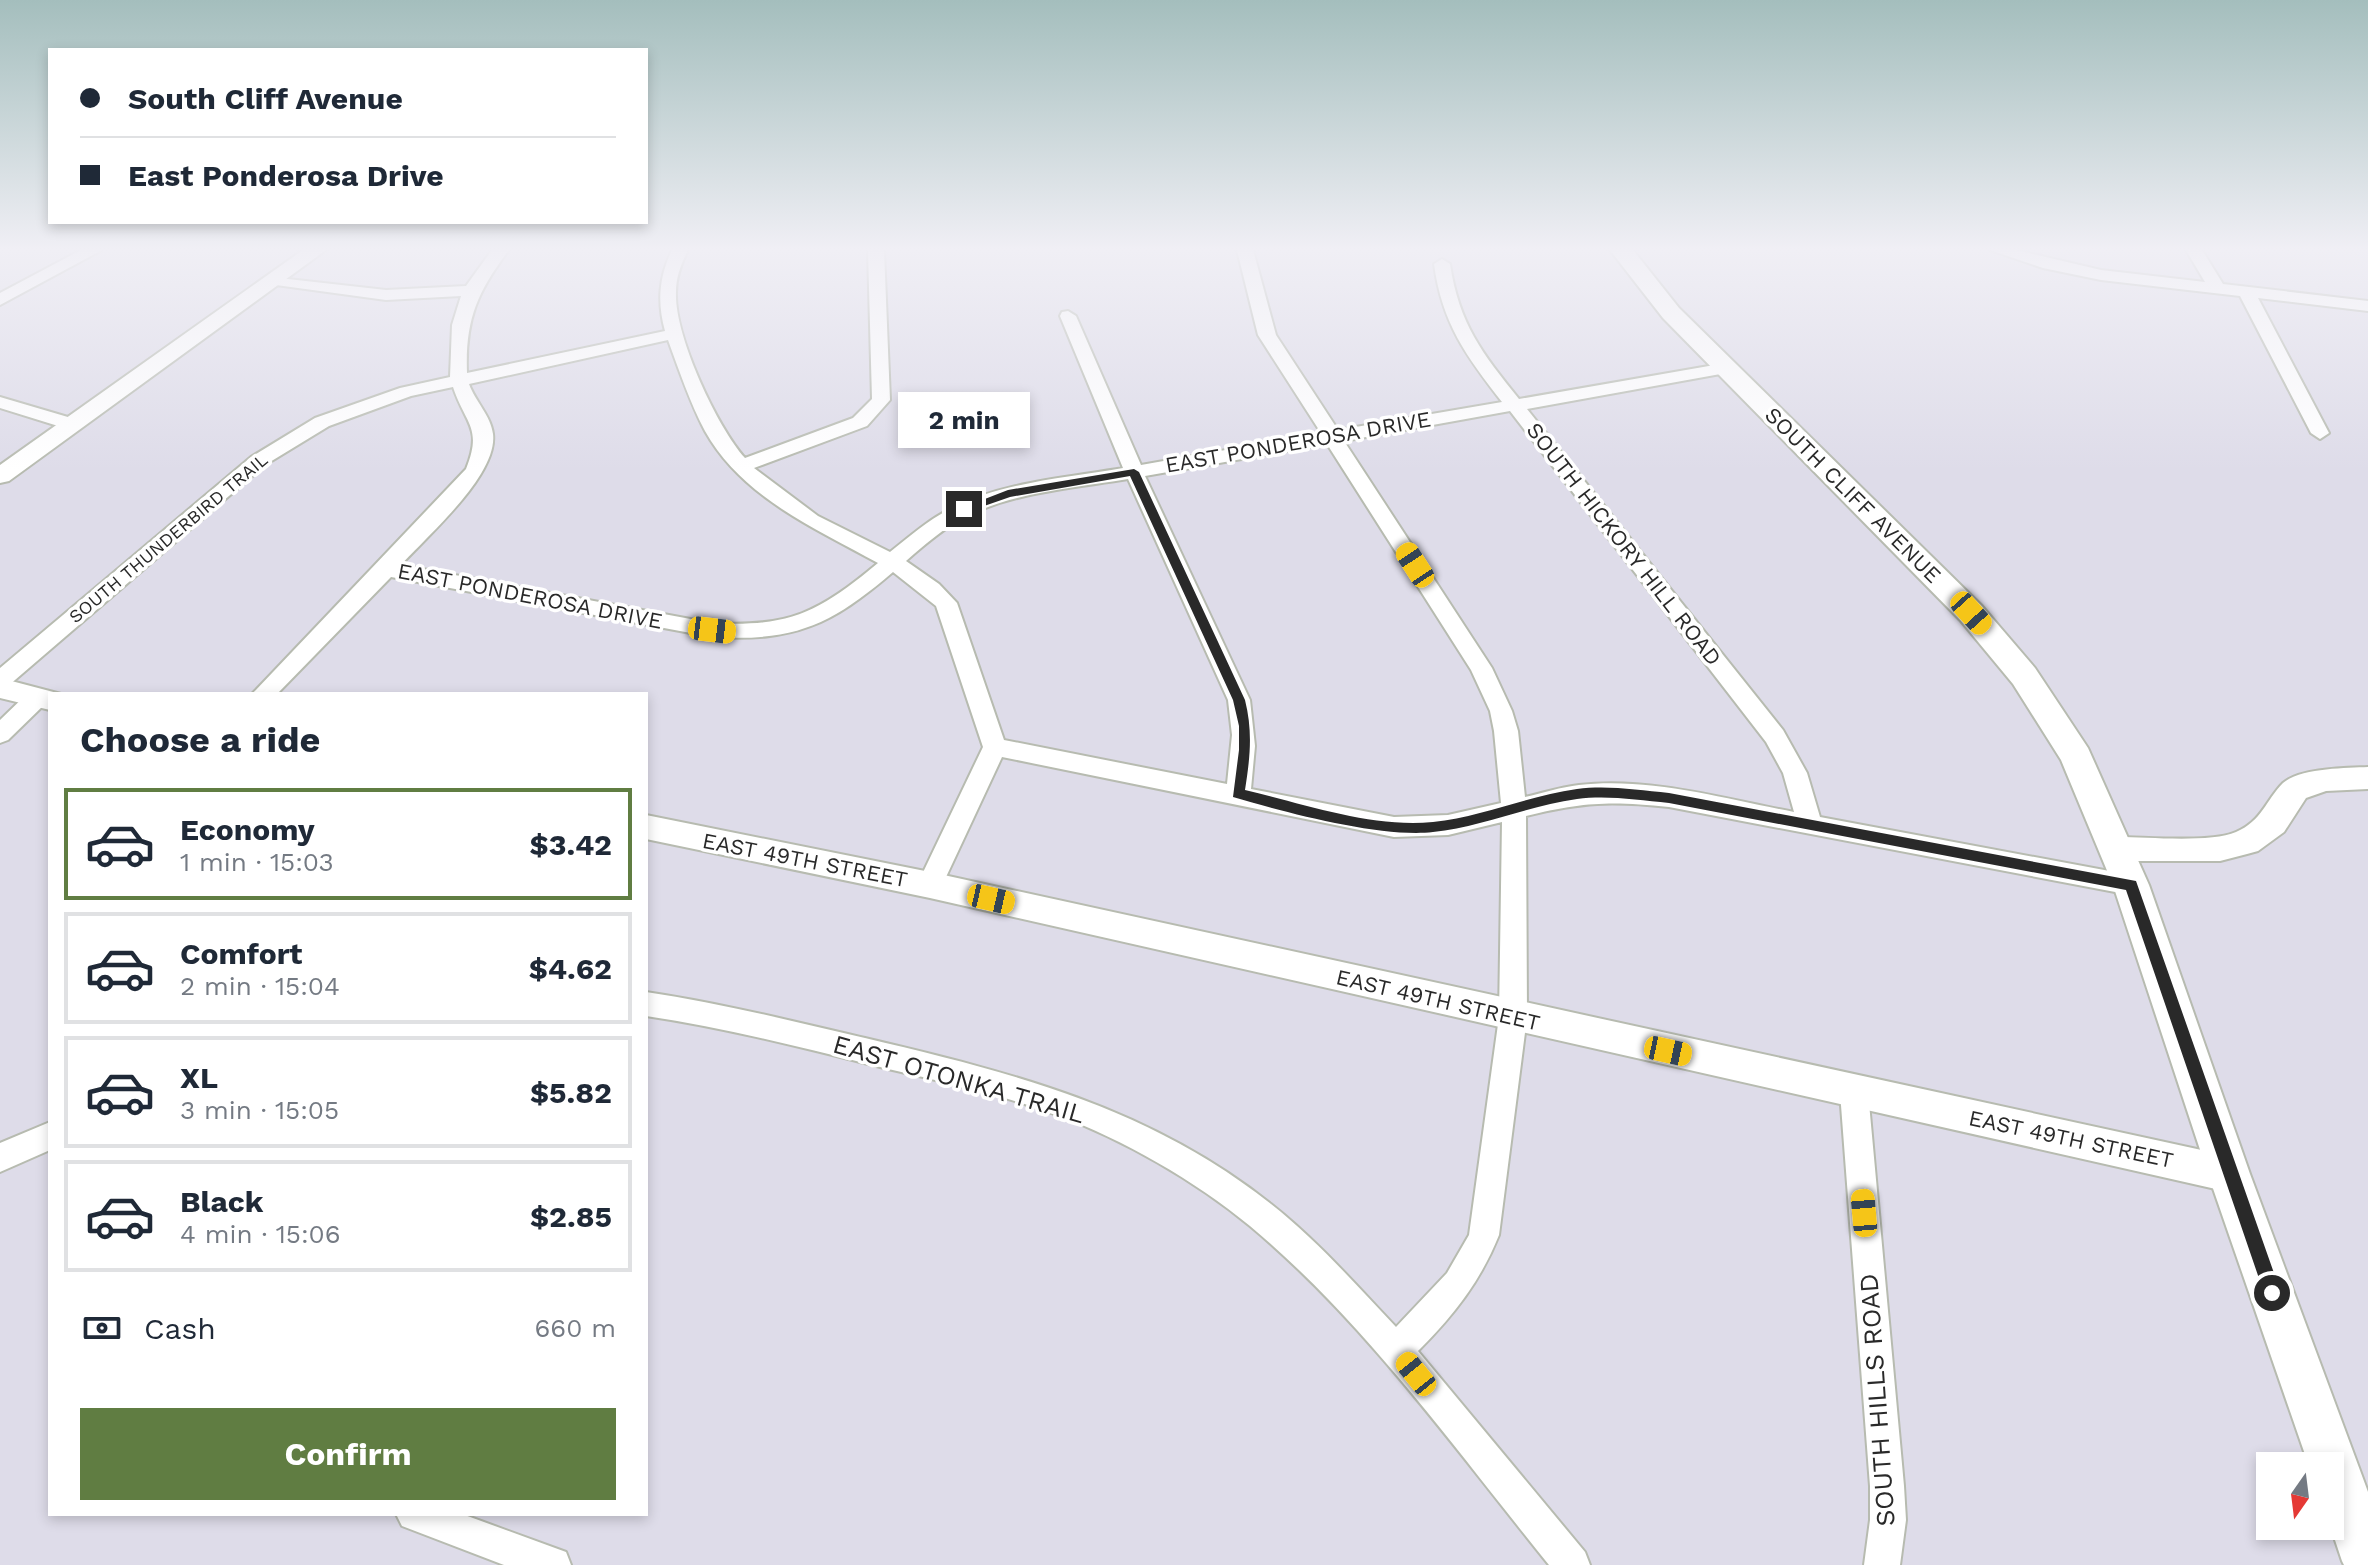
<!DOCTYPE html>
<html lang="en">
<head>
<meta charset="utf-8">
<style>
	body { margin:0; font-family:"Work Sans",sans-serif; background:#f6f6f7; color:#1f2937; height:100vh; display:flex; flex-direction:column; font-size:30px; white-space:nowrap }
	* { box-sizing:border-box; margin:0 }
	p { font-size:26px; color:#747a83 }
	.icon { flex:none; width:44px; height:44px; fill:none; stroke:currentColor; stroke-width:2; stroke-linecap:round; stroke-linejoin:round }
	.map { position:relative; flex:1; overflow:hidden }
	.panel { position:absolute; left:48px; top:692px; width:600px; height:824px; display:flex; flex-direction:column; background:#fff; border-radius:0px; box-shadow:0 4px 12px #0003 }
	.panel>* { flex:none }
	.guide { position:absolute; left:48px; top:48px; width:600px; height:176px; border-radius:0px; box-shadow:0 4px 12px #0003; display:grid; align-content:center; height:176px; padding:0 32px; background:#fff }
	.needle { width:52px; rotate:194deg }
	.fabs { position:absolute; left:2256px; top:1452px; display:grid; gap:16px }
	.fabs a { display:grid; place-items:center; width:88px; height:88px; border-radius:0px; background:#fff; box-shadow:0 4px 12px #0003; font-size:40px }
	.end { position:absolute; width:36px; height:36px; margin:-18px; border:10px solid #292929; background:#fff; box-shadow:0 0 0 4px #fff }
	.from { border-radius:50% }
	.bubble { position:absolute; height:56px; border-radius:0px; background:#fff; box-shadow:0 4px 12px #0003; font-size:26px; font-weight:700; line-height:56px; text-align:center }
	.car { position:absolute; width:24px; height:48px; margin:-24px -12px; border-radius:10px; box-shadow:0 0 6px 2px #0007; background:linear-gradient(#f5c518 24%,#345 0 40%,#f5c518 0 76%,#345 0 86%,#f5c518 0) }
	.guide b { display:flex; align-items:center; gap:28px; height:76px; font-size:30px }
	.guide b+b { border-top:2px solid #e0e1e3 }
	.guide i { width:20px; height:20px; background:#1f2937 }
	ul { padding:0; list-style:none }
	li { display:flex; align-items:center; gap:24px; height:112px; margin:0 16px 12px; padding:0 16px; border:4px solid #e0e1e3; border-radius:0px }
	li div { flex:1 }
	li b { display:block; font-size:30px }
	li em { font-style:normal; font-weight:700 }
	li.selected { border-color:#607d42 }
	li>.icon { width:72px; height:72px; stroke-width:1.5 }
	h2 { padding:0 32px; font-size:36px; line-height:96px }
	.pay { display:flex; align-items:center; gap:20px; height:88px; padding:0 32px; font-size:30px }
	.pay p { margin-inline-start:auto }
	.cta { display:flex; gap:16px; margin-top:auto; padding:16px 32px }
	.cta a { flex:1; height:92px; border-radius:0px; background:#607d42; color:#fff; font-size:32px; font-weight:700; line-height:92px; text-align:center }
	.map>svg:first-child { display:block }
</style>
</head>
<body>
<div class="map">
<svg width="2368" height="1565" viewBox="0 0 2368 1565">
	<rect width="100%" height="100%" fill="#dedce9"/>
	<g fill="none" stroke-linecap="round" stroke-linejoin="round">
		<g stroke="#b7bbb0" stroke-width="4">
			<path id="minor" d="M81,250H102L0,305V293Z
				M492,250H509C477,292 465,320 467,373L665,331C657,302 659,277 672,250H688C681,264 676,277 676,292C674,335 717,427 745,458L853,418L872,399L868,250H884L890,400L867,426L754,468L818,516L890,552C909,537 928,520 950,509C1002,482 1066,478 1123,468L1060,316L1062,312L1068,311L1076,316L1141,465L1321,433L1258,335L1237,250H1253L1276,335L1338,430L1502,402C1466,356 1442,323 1434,264L1442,259L1450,264C1459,324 1482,353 1519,399L1726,363L1732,364L1735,368L1726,373L1527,409L1783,730L1807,773L1820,817L2131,875L2140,878L2144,885L2140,892L2131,895L1669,807C1611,801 1583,802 1526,816L1527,1017L1499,1235C1480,1282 1454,1315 1418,1351L1585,1552L1590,1565H1549C1456,1450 1364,1321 1250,1226C1194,1180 1124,1140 1057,1115C995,1092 928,1079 864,1063C792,1045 720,1027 646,1016V992C720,1003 792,1021 865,1038C1013,1073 1149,1107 1271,1204C1317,1240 1356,1285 1396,1327L1447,1273L1469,1235L1499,1017L1502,822L1448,835L1394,837L1002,757L939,892L930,895L921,892L917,885L983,747L936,606L893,572C831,625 795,642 712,637L391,577L277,694H252L466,469C483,427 465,424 453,387L411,396L329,426L265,465L8,686L0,688V668L251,457L315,418L400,388L450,377L452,325L461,296L386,300L276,285L268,280L270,277L386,290L466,286ZM668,340C679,370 690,403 705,431C742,497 814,528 878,563C818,613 790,627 712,623L401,565C427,536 498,475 493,434C491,416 475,401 469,384ZM1510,411L1766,742L1783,773L1794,812C1725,799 1651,777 1579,785C1561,787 1543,793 1525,797L1518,731L1512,711L1492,668L1344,441ZM1327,444L1471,670L1490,711L1494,731L1501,803L1448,815L1394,817L1251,789L1255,746L1250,700L1145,476ZM1128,479L1228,700L1232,735L1227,784L1004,740L957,603L939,584L906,561C924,545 944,528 965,517C1014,492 1074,488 1128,479Z
				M1990,250H2016L2101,270L2205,282L2186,250H2202L2223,284L2368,301V311L2258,298L2329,433L2320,439L2311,433L2240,296L2101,280L2043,268Z
				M0,397L78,420L80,424L71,430L0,408Z
				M38,689L46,691L49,697L46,703L8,740L0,743V720L30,691Z
				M1854,1079L1864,1083L1868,1092L1904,1486L1906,1520L1900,1565H1864L1870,1520V1486L1840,1092L1844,1083Z
				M50,1122V1150L0,1172V1143Z
				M396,1514H462L566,1552L571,1565H504L402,1526Z"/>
		</g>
		<g stroke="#b7bbb0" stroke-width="4">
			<path id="tertiary" d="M303,250H326L9,481L0,483V465Z
				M0,678L61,694H50V710L0,698Z
				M2368,767V789L2326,791L2306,798L2284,832L2258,851L2247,854L2220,861H2118L2107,858L2102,849L2107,840L2118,837C2147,837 2211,843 2236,832C2262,821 2266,800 2283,783C2300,768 2346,768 2368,767Z
				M646,815L930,872L2229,1156L2242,1161L2248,1174L2242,1187L2229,1192L930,898L646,839Z"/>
		</g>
		<g stroke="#b7bbb0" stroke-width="4">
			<path id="secondary" d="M1610,250H1633L1679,308L1982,606L2035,668L2088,748L2149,885L2250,1174L2368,1492V1565H2344L2342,1561L2330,1525V1466H2309L2208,1174L2113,885L2061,760L2013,684L1960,620L1663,318Z"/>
		</g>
		<use href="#minor" fill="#fff" fill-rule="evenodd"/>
		<use href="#tertiary" fill="#fff" fill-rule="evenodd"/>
		<use href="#secondary" fill="#fff" fill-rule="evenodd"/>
	</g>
	<linearGradient id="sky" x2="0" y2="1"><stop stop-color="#a4bebd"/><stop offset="0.53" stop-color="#f0eff5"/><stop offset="1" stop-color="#f0eff5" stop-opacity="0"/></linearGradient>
	<rect width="2368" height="470" fill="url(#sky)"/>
	<path fill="#292929" d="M1134,469L1139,472L1245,700C1253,732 1250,758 1245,790C1304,804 1371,828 1433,822C1482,817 1528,796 1577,789C1607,785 1638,790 1669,793L2136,881L2281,1293L2279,1300L2272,1302L2266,1300L2264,1293L2126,890L1669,803C1638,800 1607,795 1577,799C1528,806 1482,827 1433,832C1381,838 1284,812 1233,797L1239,750V726L1233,700L1130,476L1010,497L964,513L959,509L1008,490Z"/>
	<g text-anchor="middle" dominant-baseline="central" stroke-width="7" stroke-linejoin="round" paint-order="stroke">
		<g font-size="18" fill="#292929" stroke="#fff">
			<text transform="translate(168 538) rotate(-40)">SOUTH THUNDERBIRD TRAIL</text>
		</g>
		<g font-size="22" fill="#292929" stroke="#fff">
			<text transform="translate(1298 442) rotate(-10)">EAST PONDEROSA DRIVE</text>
			<text transform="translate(1853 495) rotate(45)">SOUTH CLIFF AVENUE</text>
			<text transform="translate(1624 544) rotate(52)">SOUTH HICKORY HILL ROAD</text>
			<text transform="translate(530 596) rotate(11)">EAST PONDEROSA DRIVE</text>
			<text transform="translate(805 860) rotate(11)">EAST 49TH STREET</text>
			<text transform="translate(1438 1000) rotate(13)">EAST 49TH STREET</text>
			<text transform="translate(2071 1139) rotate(12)">EAST 49TH STREET</text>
		</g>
		<g font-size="26" fill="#292929" stroke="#fff">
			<text transform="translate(959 1079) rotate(16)">EAST OTONKA TRAIL</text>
			<text transform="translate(1877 1400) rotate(-94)">SOUTH HILLS ROAD</text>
		</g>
	</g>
</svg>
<div class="fabs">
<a><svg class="needle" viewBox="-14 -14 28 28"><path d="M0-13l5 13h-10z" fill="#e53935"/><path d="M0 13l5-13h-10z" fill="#747a83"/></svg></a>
</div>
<i class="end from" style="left:2272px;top:1293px"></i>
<i class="end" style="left:964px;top:509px"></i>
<div class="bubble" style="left:898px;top:392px;width:132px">2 min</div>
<i class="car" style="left:1415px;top:565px;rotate:327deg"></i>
<i class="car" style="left:1971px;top:613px;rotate:138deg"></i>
<i class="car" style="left:712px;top:630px;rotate:97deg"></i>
<i class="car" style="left:991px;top:899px;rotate:103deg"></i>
<i class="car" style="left:1668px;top:1051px;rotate:102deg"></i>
<i class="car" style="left:1864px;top:1213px;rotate:355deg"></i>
<i class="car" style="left:1416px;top:1374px;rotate:321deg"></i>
<div class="guide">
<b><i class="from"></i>South Cliff Avenue</b>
<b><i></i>East Ponderosa Drive</b>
</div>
<section class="panel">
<h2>Choose a ride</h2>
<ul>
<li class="selected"><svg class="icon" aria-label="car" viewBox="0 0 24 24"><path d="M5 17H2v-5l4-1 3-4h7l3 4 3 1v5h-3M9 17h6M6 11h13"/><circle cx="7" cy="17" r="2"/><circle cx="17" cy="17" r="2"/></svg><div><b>Economy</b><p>1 min · 15:03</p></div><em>$3.42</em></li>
<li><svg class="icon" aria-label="car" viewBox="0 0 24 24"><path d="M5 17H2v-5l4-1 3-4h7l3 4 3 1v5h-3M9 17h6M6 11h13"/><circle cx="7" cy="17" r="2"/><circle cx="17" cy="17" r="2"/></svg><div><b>Comfort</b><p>2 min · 15:04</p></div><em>$4.62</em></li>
<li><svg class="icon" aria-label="car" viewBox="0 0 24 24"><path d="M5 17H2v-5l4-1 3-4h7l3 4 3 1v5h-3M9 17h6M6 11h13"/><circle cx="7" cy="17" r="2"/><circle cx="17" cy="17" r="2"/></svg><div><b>XL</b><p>3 min · 15:05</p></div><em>$5.82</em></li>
<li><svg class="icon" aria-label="car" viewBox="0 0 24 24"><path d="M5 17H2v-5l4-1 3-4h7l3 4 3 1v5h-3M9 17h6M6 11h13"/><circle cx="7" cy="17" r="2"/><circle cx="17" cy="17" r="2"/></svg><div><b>Black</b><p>4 min · 15:06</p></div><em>$2.85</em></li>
</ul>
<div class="pay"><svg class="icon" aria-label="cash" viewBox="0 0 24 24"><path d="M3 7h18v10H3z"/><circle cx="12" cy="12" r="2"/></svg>Cash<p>660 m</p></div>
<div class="cta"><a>Confirm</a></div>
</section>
</div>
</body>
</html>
